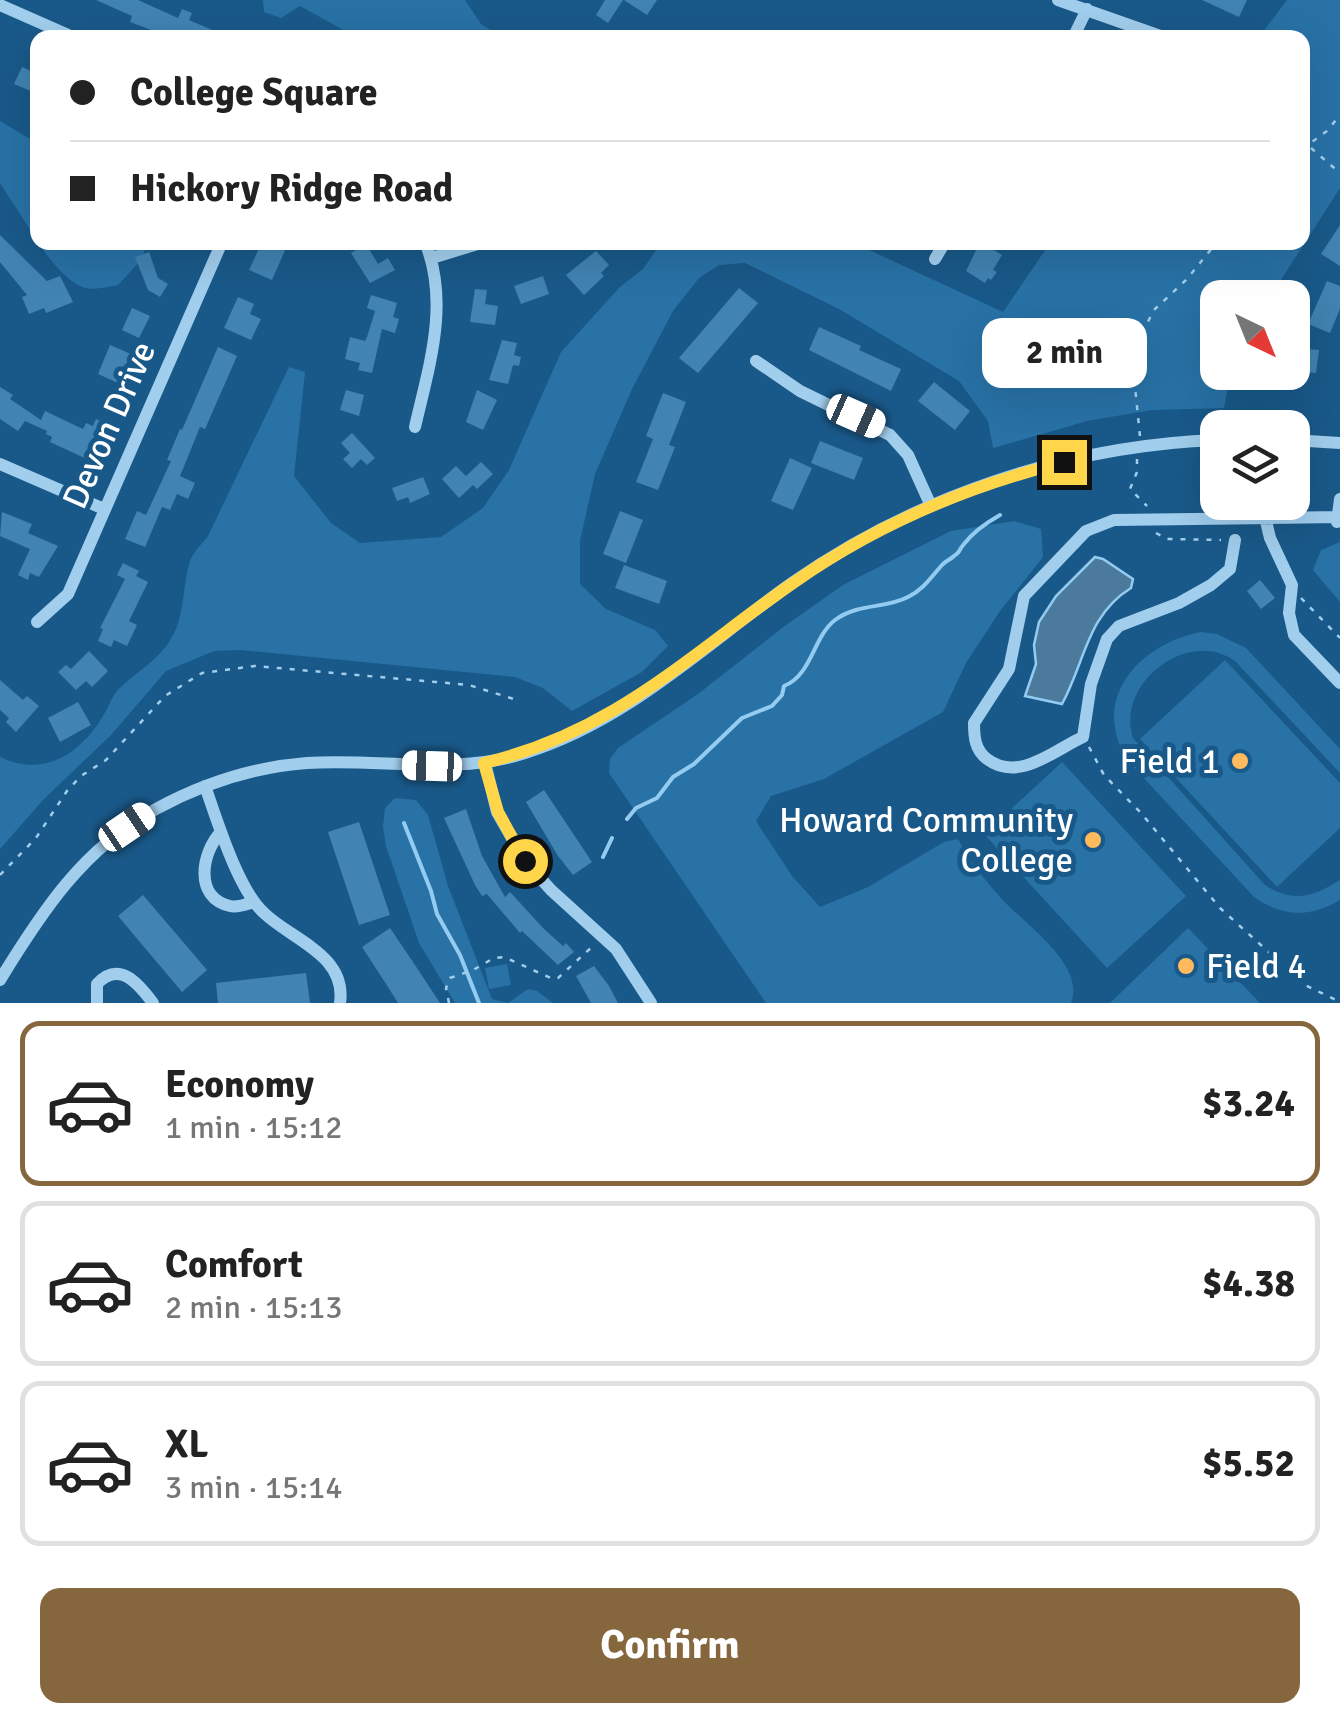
<!DOCTYPE html>
<html lang="en">
<head>
<meta charset="utf-8">
<style>
	body { margin:0; font-family:Signika,sans-serif; background:#f6f6f6; color:#222; height:100vh; display:flex; flex-direction:column; font-size:38px; white-space:nowrap }
	* { box-sizing:border-box; margin:0 }
	p { font-size:32px; color:#767676 }
	.icon { flex:none; width:55px; height:55px; fill:none; stroke:currentColor; stroke-width:2; stroke-linecap:round; stroke-linejoin:round }
	.map { position:relative; height:1003px; overflow:hidden }
	.drawer { display:flex; flex-direction:column; background:#fff; flex:1 }
	.drawer>* { flex:none }
	.hud { position:absolute; left:30px; top:30px; width:1280px; height:220px; border-radius:20px; box-shadow:0 10px 40px #0002; display:grid; align-content:center; height:220px; padding:0 40px; background:#fff }
	.needle { width:65px; rotate:137deg }
	.buttons { position:absolute; left:1200px; top:280px; display:grid; gap:20px }
	.buttons a { display:grid; place-items:center; width:110px; height:110px; border-radius:20px; background:#fff; box-shadow:0 10px 40px #0002; font-size:50px }
	.end { position:absolute; width:45px; height:45px; margin:-22px; border:12px solid #ffd54a; background:#111; box-shadow:0 0 0 5px #111 }
	.from { border-radius:50% }
	.bubble { position:absolute; height:70px; border-radius:20px; background:#fff; box-shadow:0 10px 40px #0002; font-size:32px; font-weight:700; line-height:70px; text-align:center }
	.car { position:absolute; width:30px; height:60px; margin:-30px -15px; border-radius:12px; box-shadow:0 0 8px 2px #0007; background:linear-gradient(#fff 24%,#345 0 40%,#fff 0 76%,#345 0 86%,#fff 0) }
	.hud b { display:flex; align-items:center; gap:35px; height:95px; font-size:38px }
	.hud b+b { border-top:2px solid #e0e0e0 }
	.hud i { width:25px; height:25px; background:#222 }
	ul { padding:18px 0 0; list-style:none }
	li { display:flex; align-items:center; gap:30px; height:165px; margin:0 20px 15px; padding:0 20px; border:5px solid #e0e0e0; border-radius:20px }
	li div { flex:1 }
	li b { display:block; font-size:38px }
	li em { font-style:normal; font-weight:700 }
	li.current { border-color:#85663d }
	li>.icon { width:90px; height:90px; stroke-width:1.5 }
	.action { display:flex; gap:20px; margin-top:auto; padding:20px 40px }
	.action a { flex:1; height:115px; border-radius:20px; background:#85663d; color:#fff; font-size:40px; font-weight:700; line-height:115px; text-align:center }
	.map>svg:first-child { display:block }
</style>
</head>
<body>
<div class="map">
<svg width="1340" height="1003" viewBox="0 0 1340 1003">
	<rect width="100%" height="100%" fill="#195989"/>
	<path fill="#2872a6" d="M263,0H465L481,24L501,37H356L300,6L281,18L264,12Z
		M1287,0H1340V188L1270,297L1218,298V372L1231,373L1224,408L1152,410L1087,421L993,448L988,421L959,381L839,309L745,263L719,265L699,278L673,311L632,389L595,474L580,541V584L606,609L655,630L668,646L642,672L572,711L543,688L515,677L240,650L214,651L166,671L111,735L43,800L0,849V757C44,778 80,754 103,716C109,707 111,697 118,690C141,667 162,660 176,629C185,606 183,583 190,561C193,552 203,543 208,536L289,367L305,372L294,476L331,523L360,543L441,537L483,508L509,470L561,352L620,287L643,269L661,243H854L1003,312L1050,243L1302,242V38L1259,37Z
		M0,121L37,143L38,242L0,183Z
		M38,243H147L142,259L118,285C108,287 95,290 85,288C66,282 49,258 38,243Z
		M1014,521L1041,529L1043,557L1000,611L966,663L943,712L824,779L771,796L756,821L792,876L820,907L868,887L944,842L958,839C970,861 984,879 1000,897C1023,923 1086,964 1071,1003H766L609,773L610,759L618,748L698,694L782,628L843,585L951,531Z
		M1340,542V602L1313,570L1321,550Z
		M1201,632L1217,634L1246,648L1340,749V773L1235,661C1188,627 1115,684 1133,738L1265,885C1292,903 1314,897 1340,880V900C1310,918 1283,917 1254,897L1129,762C1088,701 1138,644 1201,632Z
		M1225,660L1340,783V828L1277,887L1140,739Z
		M1062,762L1186,896L1107,968L984,834Z
		M395,798L416,800L428,815L448,886L492,999L508,1003L528,989L537,991L553,1003H455L419,943L386,846L383,827L385,808Z
		M1188,928L1260,1003H1110Z
		M507,964L511,985L489,989L485,968Z"/>
	<path fill="#4b7a9d" stroke="#94cbf0" stroke-width="2.5" d="M1095,557L1103,559L1133,579L1131,588C1087,615 1085,662 1062,704L1025,696L1036,664L1034,645L1039,622L1056,596Z"/>
	<g fill="none" stroke-linecap="round" stroke-linejoin="round">
		<path stroke="#94cbf0" stroke-width="4" d="M627,819L636,808L657,798L673,777L694,764L742,718L772,706L782,695L784,686C812,675 813,637 835,620C858,603 885,609 908,597C924,589 931,577 942,565C945,561 950,560 954,556C962,550 957,552 964,544C973,532 986,523 1000,515
			M404,823L431,891L437,914L460,955L479,1003
			M603,857L612,838"/>
	</g>
	<path fill="#4183b2" d="M96,0H138L178,18L182,9L192,13L189,20L231,38H172L130,22L132,16Z
		M605,0H623L608,23L596,15Z
		M624,0H657L647,15Z
		M1202,0H1247L1239,17Z
		M22,67L38,74V94L14,84Z
		M1340,225V266L1321,254Z
		M0,235L47,281L60,276L73,302L46,313L44,308L29,314L22,297L27,295L0,262Z
		M262,242H274L286,248L272,280L249,270Z
		M980,242L1002,255L993,270L997,272L991,280L988,278L985,283L966,271Z
		M366,244L378,264L388,258L395,270L370,283L351,253Z
		M596,251L609,265L601,273L604,276L584,295L566,275Z
		M149,252L158,278L168,284L160,297L148,290L135,257Z
		M543,276L549,294L521,304L514,286Z
		M1327,281L1340,286V309L1330,333L1308,324Z
		M739,288L758,303L698,373L679,358Z
		M475,289L487,290L485,304L498,306L495,325L470,322Z
		M371,295L397,303L393,317L399,319L395,333L382,329L372,373L358,370L360,363L345,359L350,337L365,341L367,337L375,311L367,308Z
		M238,297L254,304L250,314L261,319L251,340L224,328Z
		M132,308L150,316L139,338L122,330Z
		M819,327L861,346L859,350L901,369L891,391L809,350Z
		M502,340L517,343L514,355L521,357L519,366L513,365L508,384L489,380Z
		M110,345L131,354L118,383L98,374Z
		M218,347L237,356L205,429L200,427L180,476L195,483L188,499L177,494L170,510L162,507L145,547L125,539L137,511L146,515L171,461L167,460L180,429L182,430Z
		M1292,348L1319,350L1316,373L1292,370Z
		M934,382L970,411L955,430L918,401Z
		M0,387L13,395L10,399L41,420L45,411L83,429L86,423L93,426L96,419L108,425L91,461L50,442L52,437L46,434L47,431L25,421L18,431L0,419Z
		M346,390L364,395L359,416L340,410Z
		M477,390L497,400L483,430L466,422Z
		M663,393L686,402L669,445L675,447L658,490L636,482L653,439L646,436Z
		M352,433L375,458L367,465L361,459L352,468L343,459L350,453L341,443Z
		M820,441L863,458L854,480L811,463Z
		M790,458L812,468L793,510L771,501Z
		M481,462L493,474L477,489L473,485L459,498L442,479L456,466L466,476Z
		M423,477L430,494L410,503L408,497L397,501L392,488Z
		M620,511L643,520L626,563L603,554Z
		M2,512L32,524L28,533L58,546L39,577L30,573L28,580L18,575L30,549L0,536Z
		M123,563L139,571L136,576L148,582L129,621L137,625L127,646L114,640L111,647L98,641L103,629L100,628L125,579L117,575Z
		M624,565L667,581L659,604L615,588Z
		M1260,580L1275,598L1261,609L1247,591Z
		M89,651L108,671L92,687L86,681L76,690L58,672L66,665L71,669Z
		M0,680L23,700L27,696L39,706L16,732L6,722L9,718L0,710Z
		M78,702L91,725L60,742L48,718Z
		M544,790L592,862L573,875L558,856L526,802Z
		M466,809L482,856L505,897L510,892L544,929L563,946L566,943L574,952L558,965L522,931L520,933L487,894L482,896L475,885L444,818Z
		M359,822L390,915L359,925L328,832Z
		M143,895L207,970L182,992L118,916Z
		M390,928L417,968L440,1003H398L388,987L362,947Z
		M594,966L609,986L618,1003H591L576,976Z
		M306,973L310,1003H218L216,983Z"/>
	<g fill="none" stroke-linecap="round" stroke-linejoin="round">
		<path stroke="#a1ceed" stroke-width="2.5" stroke-dasharray="5 8" stroke-linecap="butt" d="M1311,148L1340,173
			M1302,149L1327,131L1340,115
			M1140,436L1135,387L1140,337L1154,310L1187,279L1217,242
			M1137,459V472L1130,489L1147,506
			M1156,533L1167,539L1221,540
			M1301,598L1340,638
			M1089,747L1104,775L1141,813L1220,908L1305,985L1340,1002
			M0,875L36,838L67,791L81,776L106,760L165,696L202,673L255,666L436,682L469,685L517,700
			M449,1003L446,988L450,978L473,970L494,958L504,957L553,979L558,978L594,945"/>
		<path stroke="#a1ceed" stroke-width="12" d="M1058,0L1166,38
			M0,5L75,38
			M1073,38L1087,9
			M432,258L484,242
			M935,259L945,242
			M756,361L800,391L890,435L908,455L931,506
			M415,427C429,366 450,303 425,242
			M1292,440L1340,443
			M0,464L104,509
			M1265,517L1270,538L1292,585L1289,613L1294,635L1340,683
			M1337,522L1340,499
			M1235,540L1230,569L1211,585L1179,603L1119,626L1107,639L1091,684L1083,737C1054,750 1019,783 987,759C975,750 974,737 974,723L1009,669L1024,596L1086,531L1114,520L1338,517
			M37,622L68,594L222,242
			M485,763L497,812L525,861L551,890L616,949L651,1003
			M205,786C217,820 238,890 264,913C292,940 347,955 340,1003
			M221,832C201,853 194,898 230,906C238,908 247,904 254,902
			M0,980C41,913 83,848 156,809C202,784 254,767 307,763C380,758 454,776 525,753C628,721 706,644 792,583C915,497 1068,445 1218,440
			M97,1003V984C119,960 138,983 153,1003"/>
	</g>
	<g fill="none" stroke-linecap="round" stroke-linejoin="round">
		<path stroke="#ffd54a" stroke-width="12" d="M525,861L498,812L484,763C614,732 688,656 793,583C874,526 968,486 1064,462"/>
	</g>
	<g fill="#ffba5d" stroke="#195989" stroke-width="4">
		<circle cx="1240" cy="761" r="10"/>
		<circle cx="1093" cy="840" r="10"/>
		<circle cx="1186" cy="966" r="10"/>
	</g>
	<g text-anchor="middle" dominant-baseline="central" stroke-width="10" stroke-linejoin="round" paint-order="stroke">
		<g font-size="35" fill="#fff" stroke="#195989">
			<text transform="translate(109 425) rotate(-66)">Devon Drive</text>
		</g>
		<g font-size="35" fill="#fff" stroke="#195989" text-anchor="end">
			<text x="1220" y="761">Field 1</text>
			<text x="1073" y="820">Howard Community<tspan x="1073" dy="40">College</tspan></text>
			<text x="1206" y="966" text-anchor="start">Field 4</text>
		</g>
	</g>
</svg>
<div class="buttons">
<a><svg class="needle" viewBox="-14 -14 28 28"><path d="M0-13l5 13h-10z" fill="#e53935"/><path d="M0 13l5-13h-10z" fill="#767676"/></svg></a>
<a><svg class="icon" aria-label="layers" viewBox="0 0 24 24"><path d="M12 4l9 5-9 5-9-5zM3 14l9 5 9-5"/></svg></a>
</div>
<i class="end from" style="left:525px;top:861px"></i>
<i class="end" style="left:1064px;top:462px"></i>
<div class="bubble" style="left:982px;top:318px;width:165px">2 min</div>
<i class="car" style="left:856px;top:416px;rotate:114deg"></i>
<i class="car" style="left:432px;top:766px;rotate:272deg"></i>
<i class="car" style="left:127px;top:827px;rotate:56deg"></i>
<div class="hud">
<b><i class="from"></i>College Square</b>
<b><i></i>Hickory Ridge Road</b>
</div>
</div>
<section class="drawer">
<ul>
<li class="current"><svg class="icon" aria-label="car" viewBox="0 0 24 24"><path d="M5 17H2v-5l4-1 3-4h7l3 4 3 1v5h-3M9 17h6M6 11h13"/><circle cx="7" cy="17" r="2"/><circle cx="17" cy="17" r="2"/></svg><div><b>Economy</b><p>1 min · 15:12</p></div><em>$3.24</em></li>
<li><svg class="icon" aria-label="car" viewBox="0 0 24 24"><path d="M5 17H2v-5l4-1 3-4h7l3 4 3 1v5h-3M9 17h6M6 11h13"/><circle cx="7" cy="17" r="2"/><circle cx="17" cy="17" r="2"/></svg><div><b>Comfort</b><p>2 min · 15:13</p></div><em>$4.38</em></li>
<li><svg class="icon" aria-label="car" viewBox="0 0 24 24"><path d="M5 17H2v-5l4-1 3-4h7l3 4 3 1v5h-3M9 17h6M6 11h13"/><circle cx="7" cy="17" r="2"/><circle cx="17" cy="17" r="2"/></svg><div><b>XL</b><p>3 min · 15:14</p></div><em>$5.52</em></li>
</ul>
<div class="action"><a>Confirm</a></div>
</section>
</body>
</html>
